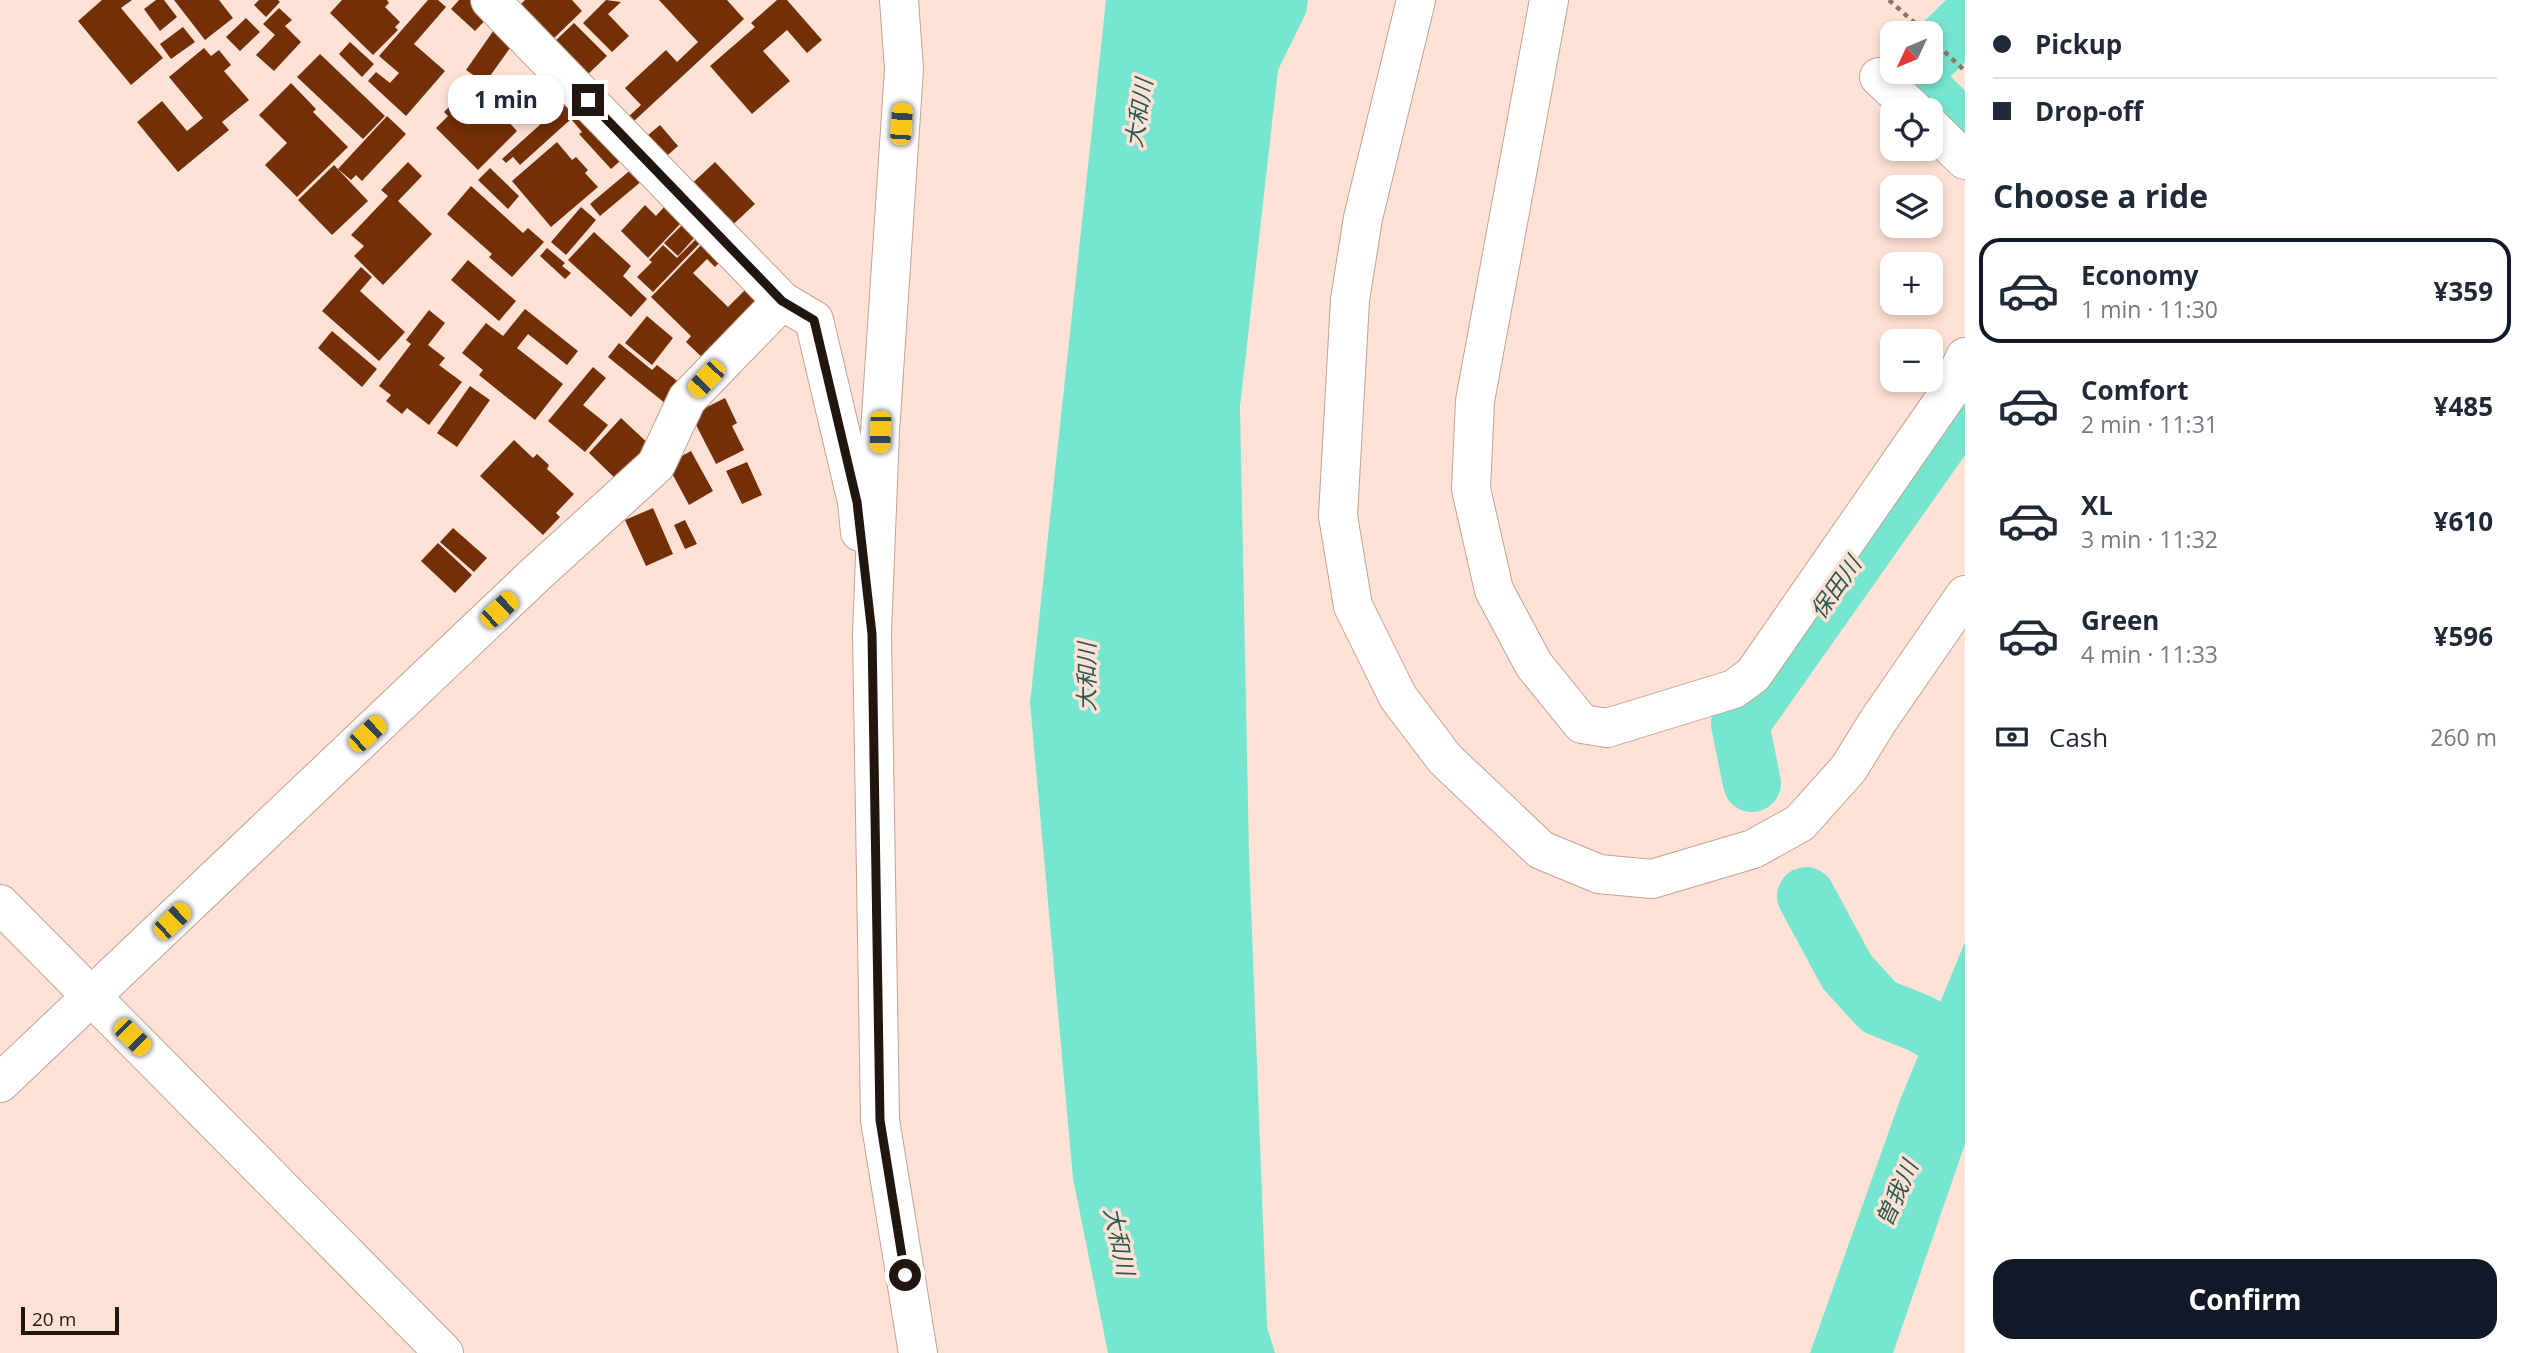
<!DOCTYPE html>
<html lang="en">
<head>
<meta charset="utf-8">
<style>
	body { margin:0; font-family:"Open Sans","Noto Sans JP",sans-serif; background:#f2f2f3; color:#1f2937; height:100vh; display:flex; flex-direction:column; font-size:26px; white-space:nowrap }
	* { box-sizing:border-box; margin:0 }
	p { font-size:23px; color:#747a83 }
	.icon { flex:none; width:38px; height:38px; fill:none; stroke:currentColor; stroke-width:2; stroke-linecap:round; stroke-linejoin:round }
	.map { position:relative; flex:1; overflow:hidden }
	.details { display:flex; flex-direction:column; background:#fff; width:560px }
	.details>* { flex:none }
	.top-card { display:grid; align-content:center; height:154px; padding:0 28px; background:#fff }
	.needle { width:46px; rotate:226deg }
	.tools { position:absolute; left:1880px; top:21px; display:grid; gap:14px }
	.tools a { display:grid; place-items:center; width:63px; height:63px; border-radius:14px; background:#fff; box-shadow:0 4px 10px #0003; font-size:35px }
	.scale { position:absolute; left:21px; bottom:18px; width:98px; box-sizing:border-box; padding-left:7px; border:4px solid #21150f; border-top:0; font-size:19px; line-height:24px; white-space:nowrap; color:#21150f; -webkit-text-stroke:5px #ffe2d5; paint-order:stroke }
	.end { position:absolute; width:32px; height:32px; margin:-16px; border:9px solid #21150f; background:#fff; box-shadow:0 0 0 4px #fff }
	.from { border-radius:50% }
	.bubble { position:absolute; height:49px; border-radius:21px; background:#fff; box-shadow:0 4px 10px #0003; font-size:23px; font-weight:700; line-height:49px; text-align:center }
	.car { position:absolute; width:21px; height:42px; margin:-21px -10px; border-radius:9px; box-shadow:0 0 5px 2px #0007; background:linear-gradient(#f5c518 24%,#345 0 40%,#f5c518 0 76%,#345 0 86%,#f5c518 0) }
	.top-card b { display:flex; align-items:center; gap:24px; height:66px; font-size:26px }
	.top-card b+b { border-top:2px solid #e0e1e3 }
	.top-card i { width:18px; height:18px; background:#1f2937 }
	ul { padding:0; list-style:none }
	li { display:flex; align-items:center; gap:21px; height:105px; margin:0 14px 10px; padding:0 14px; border:4px solid transparent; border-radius:21px }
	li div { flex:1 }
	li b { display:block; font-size:26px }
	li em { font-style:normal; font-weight:700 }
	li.active { border-color:#111827 }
	li>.icon { width:63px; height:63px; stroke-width:1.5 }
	h2 { padding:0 28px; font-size:32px; line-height:84px }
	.pay { display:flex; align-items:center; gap:18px; height:77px; padding:0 28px; font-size:26px }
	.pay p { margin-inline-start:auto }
	.cta { display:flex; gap:14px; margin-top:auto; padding:14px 28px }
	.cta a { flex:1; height:80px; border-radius:21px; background:#111827; color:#fff; font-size:28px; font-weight:700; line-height:80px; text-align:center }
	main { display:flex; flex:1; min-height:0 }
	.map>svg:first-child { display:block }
</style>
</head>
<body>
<main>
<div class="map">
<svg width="1965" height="1353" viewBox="0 0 1965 1353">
	<rect width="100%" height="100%" fill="#ffe2d5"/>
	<path fill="#76e5d0" d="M1106,0H1308L1306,13L1278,70L1240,407L1249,854L1267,1327L1275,1353H1108L1073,1178L1030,703Z
		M1965,942V1144L1893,1353H1810L1900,1100Z"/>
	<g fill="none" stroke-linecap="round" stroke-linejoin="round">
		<path stroke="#76e5d0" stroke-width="58" d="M1930,56L1965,22
			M1921,72L1919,77L1926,93L1965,131
			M1752,783L1740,724L1960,412L1965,401
			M1806,896L1847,972L1879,1007L1919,1023L1961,1046"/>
	</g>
	<path fill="#732f05" d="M102,0H132L121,8L163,58L131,85L78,21Z
		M156,0H164L177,17L160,31L144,9Z
		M174,0H219L233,18L205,40Z
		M259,0H278L280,2L266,17L254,5Z
		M342,0H387L389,3L385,7L400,22L395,27L398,30L373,55L330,13Z
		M428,0H438L446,7L414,44L445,71L406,116L368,81L376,72L390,83L399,73L379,56Z
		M459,0H486L496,9L475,31L451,9Z
		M525,0H572L582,11L551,41L518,7Z
		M606,0L621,2L608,14L629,36L612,52L583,23Z
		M659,0H727L744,19L633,122L628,117L641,105L625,88L666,50L677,62L698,42Z
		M777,0H787L822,40L807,53L787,30L763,51L790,81L752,114L710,66L755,27L751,23Z
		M279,8L292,20L285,26L301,42L274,71L256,55L275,35L263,24Z
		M246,18L260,32L240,51L226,37Z
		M574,23L607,56L585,77L552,44Z
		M183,27L195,42L171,59L160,44Z
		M496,27L515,41L485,83L466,70Z
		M350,42L374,64L362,77L339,54Z
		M204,48L211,56L219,50L231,65L224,71L249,100L222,122L229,130L178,172L137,122L162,101L187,131L203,118L169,77Z
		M320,54L385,116L363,139L297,77Z
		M540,73L569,94L549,113L546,109L536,119L525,109L535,99L527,91L533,85L530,82Z
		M291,83L316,109L313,112L348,147L297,197L265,165L287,143L259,115Z
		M473,83L517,131L478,170L436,128L448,116L444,112Z
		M573,95L627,155L611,169L579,134L582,132L571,119L520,165L513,157L506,163L502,159Z
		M387,116L406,134L362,181L356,175L351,180L338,169Z
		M660,125L678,146L660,162L641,141Z
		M557,142L572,160L576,157L588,170L585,173L598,187L551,227L512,181Z
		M408,162L422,176L398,201L432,234L383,285L354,256L364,246L351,235L388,196L381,190Z
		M715,162L755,204L724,233L684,191Z
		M334,165L368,201L332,235L298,200Z
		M490,168L519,196L508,209L478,180Z
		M633,168L643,180L600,216L590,204Z
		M471,186L523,233L528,228L544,242L512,277L489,257L492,254L447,214Z
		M645,205L656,216L664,207L681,223L648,258L621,231Z
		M581,207L596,220L566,255L551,242Z
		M683,224L696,236L678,256L664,243Z
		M594,232L631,266L623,276L647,299L631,317L568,260Z
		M697,238L701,242L653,292L637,277L652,262L649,260L663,245L677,258Z
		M705,241L723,259L715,267L707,259L693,273L728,307L749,286L767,304L709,364L686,342L691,336L651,297Z
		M547,248L565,263L562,266L571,273L565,279L540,256Z
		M468,260L516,301L499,321L451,280Z
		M361,267L372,277L360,291L405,332L379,361L322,311Z
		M525,309L578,351L567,365L528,334L517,348L563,384L535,420L479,375L483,370L462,353L486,323L503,336Z
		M429,310L445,323L428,345L445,358L439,365L462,382L429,425L407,408L402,414L386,401L391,395L379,386L411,344L406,340Z
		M647,316L673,338L652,365L625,343Z
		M332,331L377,369L362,387L318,348Z
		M619,343L652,370L657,365L681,384L666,404L608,357Z
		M593,367L606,378L583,405L608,425L585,452L548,421Z
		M470,386L490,400L457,447L437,433Z
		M725,398L737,423L732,426L744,450L716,464L691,415Z
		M621,418L652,447L619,482L589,453Z
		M514,440L533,458L537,454L549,465L547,469L574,494L556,513L560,517L543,535L480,476Z
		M691,451L713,491L689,505L667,464Z
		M747,462L762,495L742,504L726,471Z
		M653,508L673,554L646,566L625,520Z
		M685,520L697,544L685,549L674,525Z
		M453,528L487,558L474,572L440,542Z
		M438,543L472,575L455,593L421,561Z"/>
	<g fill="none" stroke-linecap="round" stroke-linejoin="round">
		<g stroke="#c3a293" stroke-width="40">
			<path id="minor" d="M490,0L782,301L814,320L857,502L860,532
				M899,0L904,69L880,432L872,633L880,1120L918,1353
				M1416,0L1363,218L1350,300L1338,516L1353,606L1398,697L1445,759L1541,850L1599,874L1652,879L1753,849L1800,823L1849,768L1878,721L1965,595
				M1549,0L1475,401L1471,489L1494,590L1534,665L1582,724L1607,728L1734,689L1753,675L1950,391L1965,357
				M1879,77L1914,110
				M1930,126L1965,160
				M0,904L444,1353
				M0,1083L536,574L656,465L687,399L782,301"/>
		</g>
		<path stroke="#8b776e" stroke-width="4.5" stroke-dasharray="5 5" stroke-linecap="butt" d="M1889,0L1926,33
			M1930,38L1965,71"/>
		<use href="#minor" stroke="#fff" stroke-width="38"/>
	</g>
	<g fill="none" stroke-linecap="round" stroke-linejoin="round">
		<path stroke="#21150f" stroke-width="9" d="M588,100L782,301L814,320L857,502L872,634L880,1120L905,1275"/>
	</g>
	<g text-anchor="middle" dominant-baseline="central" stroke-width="7" stroke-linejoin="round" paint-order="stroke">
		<g font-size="23" font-style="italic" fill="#2a5a51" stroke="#ffe2d5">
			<text transform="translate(1138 113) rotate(-81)">大和川</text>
			<text transform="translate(1835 587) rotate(-55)">保田川</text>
			<text transform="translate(1086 677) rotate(-90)">大和川</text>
			<text transform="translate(1896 1193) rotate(-66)">曽我川</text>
			<text transform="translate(1120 1241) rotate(78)">大和川</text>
		</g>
	</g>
</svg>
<div class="tools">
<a><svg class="needle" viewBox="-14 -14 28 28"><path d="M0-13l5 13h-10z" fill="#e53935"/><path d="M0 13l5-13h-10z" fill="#747a83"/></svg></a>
<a><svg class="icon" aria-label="locate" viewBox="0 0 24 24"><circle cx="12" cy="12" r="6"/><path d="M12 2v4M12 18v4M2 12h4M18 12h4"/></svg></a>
<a><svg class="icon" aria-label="layers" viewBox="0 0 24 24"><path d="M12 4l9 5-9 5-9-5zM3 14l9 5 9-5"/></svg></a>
<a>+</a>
<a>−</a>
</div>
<div class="scale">20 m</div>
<i class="end from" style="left:905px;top:1275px"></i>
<i class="end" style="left:588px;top:100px"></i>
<div class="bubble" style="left:448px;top:75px;width:116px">1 min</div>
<i class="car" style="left:901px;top:124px;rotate:4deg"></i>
<i class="car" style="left:706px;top:379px;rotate:224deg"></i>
<i class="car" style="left:880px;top:432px;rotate:182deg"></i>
<i class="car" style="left:499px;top:610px;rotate:47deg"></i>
<i class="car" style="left:367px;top:734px;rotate:47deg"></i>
<i class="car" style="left:172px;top:921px;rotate:46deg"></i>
<i class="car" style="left:132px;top:1037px;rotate:135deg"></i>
</div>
<section class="details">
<div class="top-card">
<b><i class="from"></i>Pickup</b>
<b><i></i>Drop-off</b>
</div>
<h2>Choose a ride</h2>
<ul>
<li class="active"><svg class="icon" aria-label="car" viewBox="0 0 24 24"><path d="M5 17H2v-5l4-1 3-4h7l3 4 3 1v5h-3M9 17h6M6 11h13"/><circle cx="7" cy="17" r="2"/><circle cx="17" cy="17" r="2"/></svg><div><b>Economy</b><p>1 min · 11:30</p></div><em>¥359</em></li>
<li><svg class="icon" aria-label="car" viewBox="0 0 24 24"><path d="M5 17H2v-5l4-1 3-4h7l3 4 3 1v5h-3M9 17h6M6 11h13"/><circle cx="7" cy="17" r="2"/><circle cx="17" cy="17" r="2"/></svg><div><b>Comfort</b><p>2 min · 11:31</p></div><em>¥485</em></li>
<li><svg class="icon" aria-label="car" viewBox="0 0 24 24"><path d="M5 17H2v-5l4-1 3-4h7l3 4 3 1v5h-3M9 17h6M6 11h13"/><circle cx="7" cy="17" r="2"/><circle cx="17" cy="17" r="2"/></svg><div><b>XL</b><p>3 min · 11:32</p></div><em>¥610</em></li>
<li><svg class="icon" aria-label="car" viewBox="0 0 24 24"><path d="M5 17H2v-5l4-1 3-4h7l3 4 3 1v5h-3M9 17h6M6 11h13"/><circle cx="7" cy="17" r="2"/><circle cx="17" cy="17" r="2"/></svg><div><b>Green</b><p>4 min · 11:33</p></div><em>¥596</em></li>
</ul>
<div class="pay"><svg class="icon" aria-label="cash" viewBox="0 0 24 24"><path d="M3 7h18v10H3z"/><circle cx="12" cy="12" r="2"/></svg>Cash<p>260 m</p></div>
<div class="cta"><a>Confirm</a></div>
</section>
</main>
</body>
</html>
